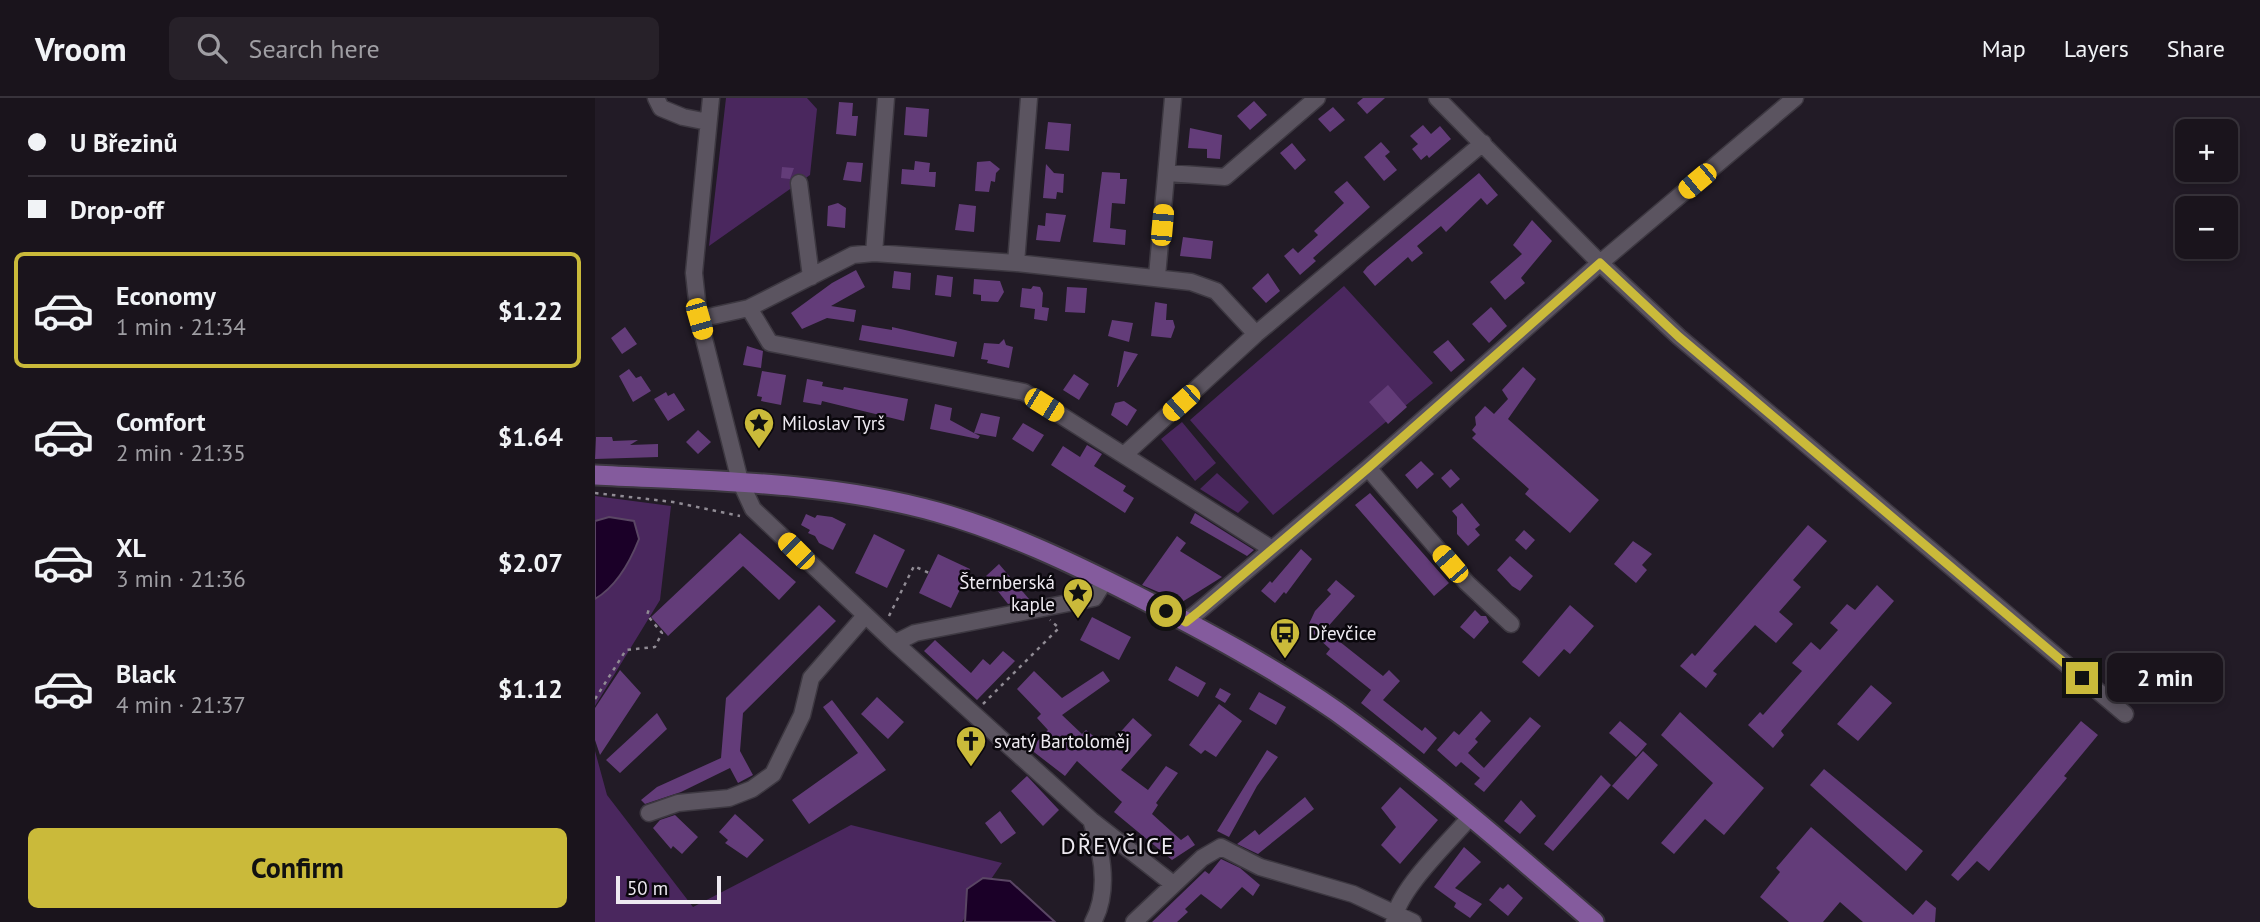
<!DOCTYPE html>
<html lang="en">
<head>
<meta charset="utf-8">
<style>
	body { margin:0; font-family:"PT Sans",sans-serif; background:#272129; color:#f1f3f6; height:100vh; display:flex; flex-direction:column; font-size:26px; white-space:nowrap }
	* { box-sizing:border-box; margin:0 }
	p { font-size:23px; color:#9f9ea3 }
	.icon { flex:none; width:38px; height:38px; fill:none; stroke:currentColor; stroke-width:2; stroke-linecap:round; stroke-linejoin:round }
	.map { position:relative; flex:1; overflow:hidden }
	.details { display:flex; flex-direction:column; background:#1a141c; width:595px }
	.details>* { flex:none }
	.hud { display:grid; align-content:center; height:154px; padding:0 28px; background:#1a141c }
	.fabs { position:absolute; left:1580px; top:21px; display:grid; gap:14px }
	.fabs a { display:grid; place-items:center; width:63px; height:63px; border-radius:10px; background:#1a141c; box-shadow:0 4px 10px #0003,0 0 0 2px #38333b; font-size:35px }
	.scale { position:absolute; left:21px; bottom:18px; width:105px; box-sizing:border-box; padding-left:7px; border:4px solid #eeeaf1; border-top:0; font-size:19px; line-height:24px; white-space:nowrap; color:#eeeaf1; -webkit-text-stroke:5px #0a070c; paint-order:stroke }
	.end { position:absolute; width:32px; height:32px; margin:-16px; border:9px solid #caba3a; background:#111; box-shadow:0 0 0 4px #111 }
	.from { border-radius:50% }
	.bubble { position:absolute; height:49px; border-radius:10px; background:#1a141c; box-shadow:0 4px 10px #0003,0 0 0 2px #38333b; font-size:23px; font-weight:800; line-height:49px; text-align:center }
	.car { position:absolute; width:21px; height:42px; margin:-21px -10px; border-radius:9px; box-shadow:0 0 5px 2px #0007; background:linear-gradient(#f5c518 24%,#345 0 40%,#f5c518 0 76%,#345 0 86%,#f5c518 0) }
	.hud b { display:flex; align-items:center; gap:24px; height:66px; font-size:26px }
	.hud b+b { border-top:2px solid #38333b }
	.hud i { width:18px; height:18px; background:#f1f3f6 }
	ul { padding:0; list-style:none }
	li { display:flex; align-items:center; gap:21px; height:116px; margin:0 14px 10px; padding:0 14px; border:4px solid transparent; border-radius:10px }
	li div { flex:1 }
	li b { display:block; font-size:26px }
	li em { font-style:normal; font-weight:800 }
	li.on { border-color:#caba3a }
	li>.icon { width:63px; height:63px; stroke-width:1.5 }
	.action { display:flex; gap:14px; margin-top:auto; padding:14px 28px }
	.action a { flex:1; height:80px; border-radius:10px; background:#caba3a; color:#111; font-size:28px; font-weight:800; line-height:80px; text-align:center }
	header { display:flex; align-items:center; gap:42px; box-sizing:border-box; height:98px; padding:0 35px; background:#1a141c; border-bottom:2px solid #38333b }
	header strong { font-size:33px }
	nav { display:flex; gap:38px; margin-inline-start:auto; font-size:24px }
	.search { width:490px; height:63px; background:#272129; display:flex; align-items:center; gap:18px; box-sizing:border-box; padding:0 24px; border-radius:10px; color:#9f9ea3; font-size:26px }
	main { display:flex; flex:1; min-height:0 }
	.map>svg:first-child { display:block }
</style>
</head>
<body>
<header>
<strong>Vroom</strong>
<div class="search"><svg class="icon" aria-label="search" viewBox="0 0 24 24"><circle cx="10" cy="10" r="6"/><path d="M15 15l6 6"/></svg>Search here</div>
<nav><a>Map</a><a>Layers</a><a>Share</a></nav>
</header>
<main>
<section class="details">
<div class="hud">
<b><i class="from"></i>U Březinů</b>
<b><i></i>Drop-off</b>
</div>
<ul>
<li class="on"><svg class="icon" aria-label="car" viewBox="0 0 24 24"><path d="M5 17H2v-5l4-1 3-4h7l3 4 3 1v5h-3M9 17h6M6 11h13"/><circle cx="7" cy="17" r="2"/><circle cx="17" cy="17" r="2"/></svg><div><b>Economy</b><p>1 min · 21:34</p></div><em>$1.22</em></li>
<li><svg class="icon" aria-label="car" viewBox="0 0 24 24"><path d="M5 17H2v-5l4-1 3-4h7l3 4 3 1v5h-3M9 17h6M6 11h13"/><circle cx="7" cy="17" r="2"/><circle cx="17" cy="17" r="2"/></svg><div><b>Comfort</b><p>2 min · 21:35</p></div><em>$1.64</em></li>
<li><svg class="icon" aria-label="car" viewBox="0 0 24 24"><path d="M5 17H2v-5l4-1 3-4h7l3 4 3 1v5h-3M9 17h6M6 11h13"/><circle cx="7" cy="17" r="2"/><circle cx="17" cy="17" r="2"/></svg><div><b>XL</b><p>3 min · 21:36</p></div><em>$2.07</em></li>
<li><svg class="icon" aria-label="car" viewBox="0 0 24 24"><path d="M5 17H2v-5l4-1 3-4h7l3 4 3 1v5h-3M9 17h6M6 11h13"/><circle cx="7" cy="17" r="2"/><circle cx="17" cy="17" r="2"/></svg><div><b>Black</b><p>4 min · 21:37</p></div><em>$1.12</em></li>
</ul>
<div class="action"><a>Confirm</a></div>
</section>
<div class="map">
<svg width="1665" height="824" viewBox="0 0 1665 824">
	<rect width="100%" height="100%" fill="#221b26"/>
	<path fill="#4a275e" d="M131,0H212L222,11L215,77L114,148Z
		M749,188L838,285L678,417L595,322Z
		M587,324L621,365L600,383L566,341Z
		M622,375L654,404L643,415L605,391Z
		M0,398L76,408L65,502L0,608Z
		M0,653L12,697L98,809L256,727L407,765L367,824H0Z"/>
	<path fill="#1b0028" stroke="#5a4664" stroke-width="2" d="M14,419L39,423L44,441C35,464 22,488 0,501V423Z
		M388,780L415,783L460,824H370L372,791Z"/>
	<path fill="#633c79" d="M768,0H790L772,16L762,5Z
		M659,3L672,17L655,32L642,18Z
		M244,4L258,5L257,18H263L261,38L241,36Z
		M311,9L334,11L332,39L309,37Z
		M738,9L750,22L735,34L723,21Z
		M453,24L476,26L474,53L450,51Z
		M828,27L836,36L845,28L856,41L834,60L832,57L826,62L817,51L823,46L815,38Z
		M595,30L627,37L625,61L612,60V51L593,50Z
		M786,44L795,54L790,58L802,72L789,83L769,59Z
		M697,45L711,62L700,72L685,55Z
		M320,63L335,65L334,74H341L340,89L306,86L307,71L319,72Z
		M395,63L405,71L401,75L400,84L396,83L394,94L380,93L382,64Z
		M252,64L268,65L266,84L248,82Z
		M451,66L459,75L469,76L468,95L462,94L461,101L448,100Z
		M187,69L199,70L195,81L186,80Z
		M507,74L525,75V81H532L530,106L517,105L515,130L531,132L530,147L498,144Z
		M884,75L903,97L892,107L886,100L851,134L846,128L822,148L828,155L817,164L813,159L780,188L768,174L772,169Z
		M752,83L775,109L718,160L721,163L705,177L689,158L698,150L703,155L723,137L719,133L749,105L739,94Z
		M243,105L251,110L250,130L232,128L233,108Z
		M364,106L381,108L379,134L360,132Z
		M451,115L471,117L465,144L441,142L443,127L450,128Z
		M937,122L957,143L926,180L930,185L910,202L895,184L927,156L918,147Z
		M588,139L618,143L616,161L585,158Z
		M261,172L270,189L236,208L261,212L259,224L232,220L207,231L196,215L237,185Z
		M299,173L316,175L315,192L297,190Z
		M673,175L685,193L671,205L657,190Z
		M342,177L358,179L356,199L340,197Z
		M379,181L405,183L409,194L403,204L386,203V197L378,196Z
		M438,188L445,189L448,195L447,209L454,210L452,223L439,221L440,211L425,209L427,190L436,191Z
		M472,189L492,190L490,215L470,214Z
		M560,204L572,206L571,222H578L580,229L576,240L556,238Z
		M896,209L912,228L894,245L877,226Z
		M517,222L538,225L534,244L513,238Z
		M267,227L297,232V229L362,244L359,259L264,242Z
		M30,229L42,246L27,256L16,240Z
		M409,241L411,247L418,249L414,270L392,265L393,262L386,261L389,245L404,246Z
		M853,242L870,262L856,274L838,254Z
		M152,248L168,253L166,270L148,267Z
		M529,253L543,256L523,289H522Z
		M928,269L941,281L913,321L1004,402L975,435L930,396L934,391L877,340L881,336L877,332L881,327L880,319L890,308L899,316L913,301L907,292Z
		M34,271L41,280L46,278L56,293L38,304L24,278Z
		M167,273L191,277L186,307L166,303L167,299L162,298Z
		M479,276L494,286L484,302L468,292Z
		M212,281L228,284L227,288L248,292L249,289L313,301L309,323L227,303L226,307L208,304Z
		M793,287L812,309L793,326L774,304Z
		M71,294L73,298L79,295L90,312L73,323L59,301Z
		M529,303L542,312L532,328L516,317L520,305Z
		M340,306L357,310L355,322L379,335L386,315L405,319L401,339L379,335L385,338L383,341L335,331Z
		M428,325L449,337L438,354L417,341Z
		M103,332L116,344L103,356L91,344Z
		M1,339H17L18,343L43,342L35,347L63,346V359L0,361Z
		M492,347L507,356L499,368L531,388L528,393L539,400L530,415L456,367L468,348L485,359Z
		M826,363L839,376L822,391L810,377Z
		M856,371L865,381L855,390L846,380Z
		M775,395L854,485L839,498L760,407Z
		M867,405L885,427L880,431L885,437L873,448L862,436V419L857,413Z
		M600,415L659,452L652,458L595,425Z
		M211,416L220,420L222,417L237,419L251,426L238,452L224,445L220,438L213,435L215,432L206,427Z
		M1213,427L1232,443L1198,482L1206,489L1184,514L1198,526L1181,545L1160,527L1118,573L1122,576L1111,590L1085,568L1097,555L1100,558Z
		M929,432L940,442L931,452L920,442Z
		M145,435L201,484L184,502L148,468L73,538L56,519Z
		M279,436L310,452L292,490L260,475Z
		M582,438L591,445L585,453L627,479L587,504L547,487Z
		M1038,443L1057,456L1047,467L1052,472L1041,485L1019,466Z
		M706,451L717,461L691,496L689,494L680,505L666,493L675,483L677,485Z
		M343,456L375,471L356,510L324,495Z
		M915,458L938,478L925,493L917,488L902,472Z
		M404,466L434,501L413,506L391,478Z
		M741,482L760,498L730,532L788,578L794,572L805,583L788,602L827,633L830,629L842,640L829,656L766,605L776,592L731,556L735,551L712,530L720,513L736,496L732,492Z
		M1282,487L1299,503L1186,633L1189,637L1178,650L1153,627L1165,614L1168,617L1207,573L1197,565L1216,544L1225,552L1243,532L1235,525L1252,506L1260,512Z
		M224,507L241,523L148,615L145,653L158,677L143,685L135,670L86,694L50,706L46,702L62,689L126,660L131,600Z
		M975,507L999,528L975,556L969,551L944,579L927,564Z
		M880,512L886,518H891L894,524L879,541L865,529Z
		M497,519L536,539L524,562L485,542Z
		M340,542L376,575L388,561L395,567L408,553L420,563L382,602L329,553Z
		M581,568L611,585L603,599L573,582Z
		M25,572L46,595L5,657L0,642V610Z
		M439,573L467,600L508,573L515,583L467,617L487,636L491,632L512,649L538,620L557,637L526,672L553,692L571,668L583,675L561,705L563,707L557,716L586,742L593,737L600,747L577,762L519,714L527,704L482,663L470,678L435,651L453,632L442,620L446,616L422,591Z
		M1276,587L1297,605L1263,643L1242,626Z
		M625,590L636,596L630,605L620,599Z
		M664,594L691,609L681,627L654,611Z
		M282,599L309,624L293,641L266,616Z
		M237,602L291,672L214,726L197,702L263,655L228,609Z
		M624,606L647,623L621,659L610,652L606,656L594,647Z
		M886,613L896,623L880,641L883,644L873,655L889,670L935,619L946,628L889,694L879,686L885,680L866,664L861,669L842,652L859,633L864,637Z
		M1085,614L1169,690L1129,737L1110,721L1079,756L1066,745L1118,685L1066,637Z
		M62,615L72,631L25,675L11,662Z
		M1025,623L1052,646L1041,659L1014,635Z
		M1486,623L1503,637L1469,678L1472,680L1394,773L1382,763L1363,783L1356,777Z
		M672,652L683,659L662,688L634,739L622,733Z
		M1048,653L1063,667L1033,702L1017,688Z
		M1229,671L1328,753L1311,773L1215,687Z
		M1006,677L1016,687L958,753L949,746Z
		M432,678L464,712L448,728L416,693Z
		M805,689L843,722L805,766L786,747L801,729L786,710Z
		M710,699L719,711L663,756L642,746L660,732L664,737Z
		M926,702L941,718L925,736L909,723Z
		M405,713L421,735L406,746L390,725Z
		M140,716L169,742L152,760L130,745L133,742L124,734Z
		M80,717L103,739L87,756L78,748L76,751L58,730L65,722Z
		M1216,729L1318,817L1331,802L1341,810L1340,824H1268L1245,804L1228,824H1194L1165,799L1185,774L1181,770Z
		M869,749L886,764L860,790L887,806L875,820L859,809L861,805L839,789Z
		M626,761L645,770L665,787L658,798L647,789L626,811L606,796L590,811L593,814L582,824H557L610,773L614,776Z
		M913,786L928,800L913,818L894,802L905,789L908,791Z"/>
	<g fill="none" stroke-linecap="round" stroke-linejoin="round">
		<g stroke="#3d3841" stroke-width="19">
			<path id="minor" d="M61,0L66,10L88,19L113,24
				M116,0L99,175L104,221L145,383L158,411L300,545L320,535L499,500L510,482
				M842,0L1005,165L1084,239L1530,616
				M572,75L630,79L722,0
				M204,85L216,179
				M279,155L291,0
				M421,165L434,0
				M562,178L578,0
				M154,210L175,245L429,294L677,451
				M104,221L154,210L258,157L279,155L421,165L596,184L621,193L661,236
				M529,357L661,236L888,45
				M773,370L872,485L916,526
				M591,524L773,370L1005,165L1200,0
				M300,545L496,722L578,786
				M54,715L83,705L134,700L157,691L178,676L207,617L216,580L269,519
				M496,722C507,753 515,793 498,824
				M539,824L607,760L626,749L665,769L758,796L818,824
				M799,824C800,794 856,742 876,718"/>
		</g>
		<g stroke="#3d3841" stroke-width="23">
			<path id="major" d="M0,377C114,383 231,383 342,414C410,433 477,465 540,497C608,532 678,569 741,613C831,678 915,751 999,824"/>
		</g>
		<path stroke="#908b94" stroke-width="2.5" stroke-dasharray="3.5 5" stroke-linecap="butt" d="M0,395L78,404L145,418
			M294,518L319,468L334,475
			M0,601L31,552L60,549L67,535L52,517L54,511
			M388,606L464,530L455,522"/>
		<use href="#minor" stroke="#5b5460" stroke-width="16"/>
		<use href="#major" stroke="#845b9d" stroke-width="19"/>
	</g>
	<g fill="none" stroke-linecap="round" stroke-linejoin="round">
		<path stroke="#caba3a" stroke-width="9" d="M571,513L591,524L606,512L773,370L1005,165L1084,239L1487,580"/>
	</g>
	<defs>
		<g id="sight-pin" transform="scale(1.575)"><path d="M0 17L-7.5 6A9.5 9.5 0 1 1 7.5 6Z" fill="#caba3a" stroke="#0a070c"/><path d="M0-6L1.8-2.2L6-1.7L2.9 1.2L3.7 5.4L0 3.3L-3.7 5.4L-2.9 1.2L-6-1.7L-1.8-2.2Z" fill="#111"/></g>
		<g id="bus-pin" transform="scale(1.575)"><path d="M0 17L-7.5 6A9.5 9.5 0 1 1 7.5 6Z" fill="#caba3a" stroke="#0a070c"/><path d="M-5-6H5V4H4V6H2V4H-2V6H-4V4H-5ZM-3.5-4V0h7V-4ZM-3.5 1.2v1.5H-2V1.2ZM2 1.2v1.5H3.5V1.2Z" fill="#111"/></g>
		<g id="church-pin" transform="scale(1.575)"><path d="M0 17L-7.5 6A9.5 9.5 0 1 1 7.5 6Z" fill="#caba3a" stroke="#0a070c"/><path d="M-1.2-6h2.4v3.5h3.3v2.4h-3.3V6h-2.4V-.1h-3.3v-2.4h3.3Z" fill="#111"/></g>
	</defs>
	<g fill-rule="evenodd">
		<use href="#sight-pin" x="164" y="325"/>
		<use href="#sight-pin" x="483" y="495"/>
		<use href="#bus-pin" x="690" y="535"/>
		<use href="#church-pin" x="376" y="643"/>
	</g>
	<g text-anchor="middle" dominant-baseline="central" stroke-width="5" stroke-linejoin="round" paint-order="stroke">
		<g font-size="19" fill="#eeeaf1" stroke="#0a070c" text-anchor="start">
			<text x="187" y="325">Miloslav Tyrš</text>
			<text x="460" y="484" text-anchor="end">Šternberská<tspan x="460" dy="22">kaple</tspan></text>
			<text x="713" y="535">Dřevčice</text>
			<text x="399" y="643">svatý Bartoloměj</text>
		</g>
		<g font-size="23" letter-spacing="2" fill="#eeeaf1" stroke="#0a070c">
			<text x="523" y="747">DŘEVČICE</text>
		</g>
	</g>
</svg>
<div class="fabs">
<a>+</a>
<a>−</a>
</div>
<div class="scale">50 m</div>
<i class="end from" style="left:571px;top:513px"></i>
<i class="end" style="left:1487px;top:580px"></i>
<div class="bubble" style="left:1512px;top:555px;width:116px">2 min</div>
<i class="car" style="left:1102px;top:83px;rotate:230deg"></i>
<i class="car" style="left:567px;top:127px;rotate:5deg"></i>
<i class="car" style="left:104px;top:221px;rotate:164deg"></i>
<i class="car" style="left:586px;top:305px;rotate:228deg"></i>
<i class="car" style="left:449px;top:307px;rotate:122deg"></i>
<i class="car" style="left:201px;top:453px;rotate:315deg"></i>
<i class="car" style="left:855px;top:466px;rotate:319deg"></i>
</div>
</main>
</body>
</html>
